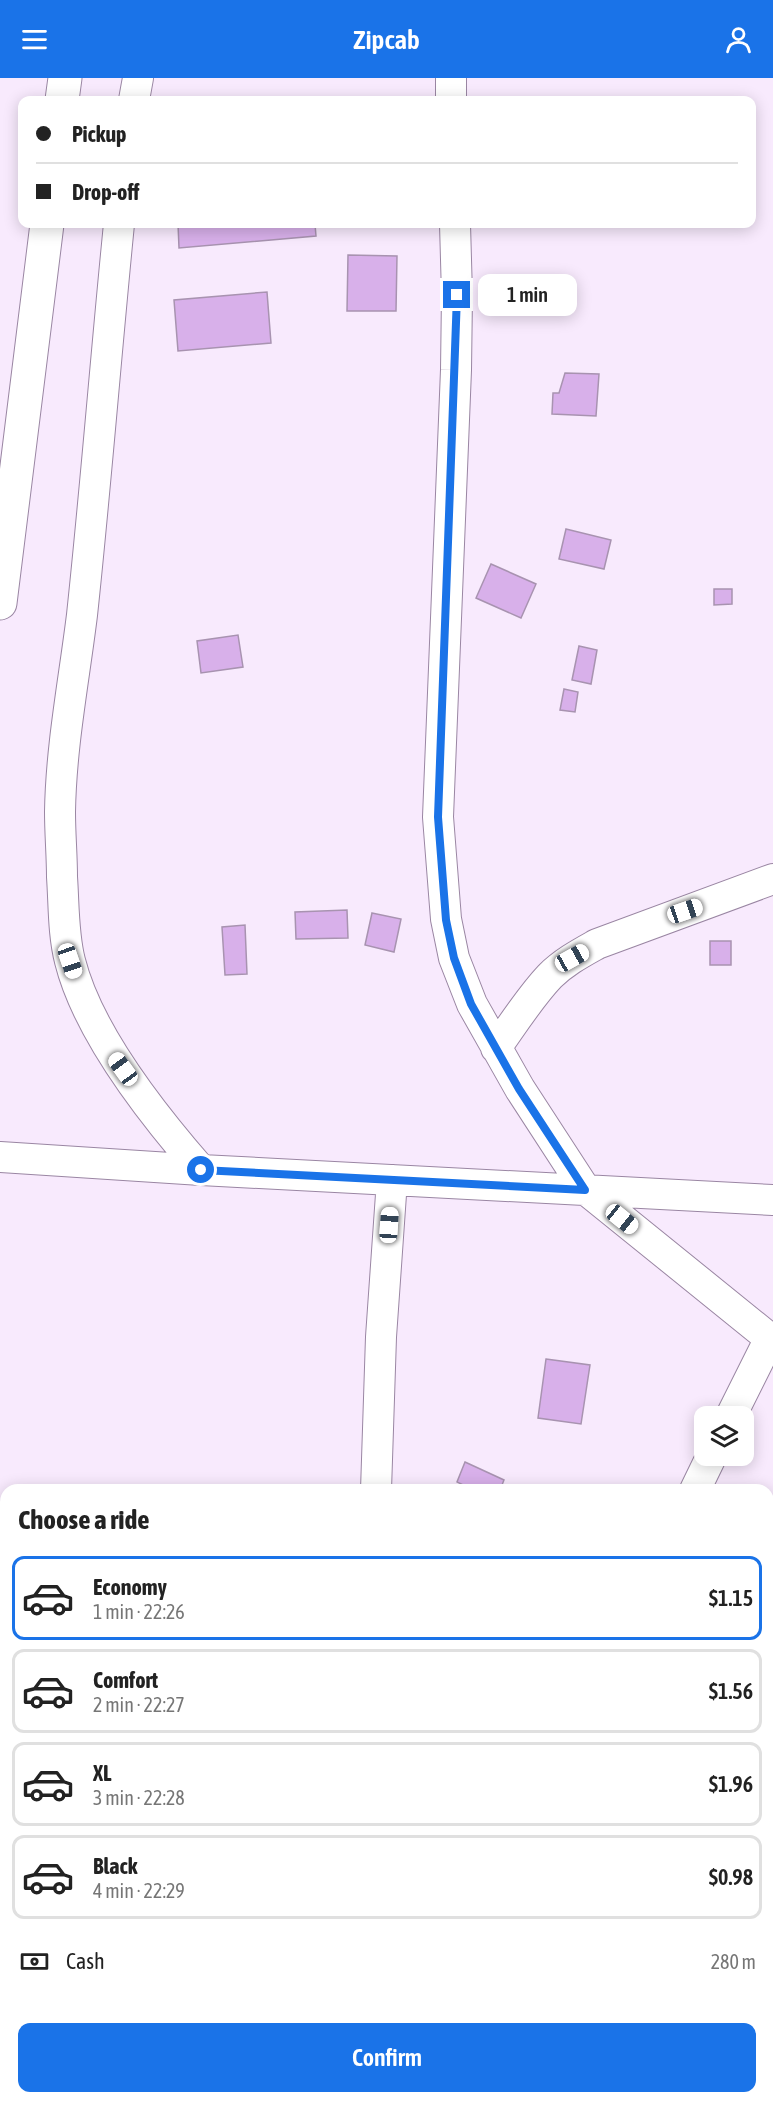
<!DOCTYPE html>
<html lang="en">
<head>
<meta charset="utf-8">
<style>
	body { margin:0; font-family:"Asap Condensed",sans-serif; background:#f6f6f6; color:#222; height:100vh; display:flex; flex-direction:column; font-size:22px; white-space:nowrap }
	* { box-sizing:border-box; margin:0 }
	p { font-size:20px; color:#767676 }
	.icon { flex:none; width:33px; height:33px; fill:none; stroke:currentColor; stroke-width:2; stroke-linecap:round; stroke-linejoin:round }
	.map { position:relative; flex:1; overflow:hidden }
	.side { position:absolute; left:0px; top:1406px; width:774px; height:620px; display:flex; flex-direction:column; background:#fff; border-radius:18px 18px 0 0; box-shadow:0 3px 15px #0003 }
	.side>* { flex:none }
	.banner { position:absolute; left:18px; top:18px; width:738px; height:132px; border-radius:12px; box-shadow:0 3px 15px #0003; display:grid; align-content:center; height:132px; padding:0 18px; background:#fff }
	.buttons { position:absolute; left:694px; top:1328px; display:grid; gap:12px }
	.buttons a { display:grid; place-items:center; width:60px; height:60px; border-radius:12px; background:#fff; box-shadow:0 3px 15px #0003; font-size:30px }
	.end { position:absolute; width:27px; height:27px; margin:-14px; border:8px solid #1a73e8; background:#fff; box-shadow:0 0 0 3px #fff }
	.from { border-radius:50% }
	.bubble { position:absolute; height:42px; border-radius:12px; background:#fff; box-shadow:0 3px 15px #0003; font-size:20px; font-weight:600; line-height:42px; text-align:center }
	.car { position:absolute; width:18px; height:36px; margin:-18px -9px; border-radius:8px; box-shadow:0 0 4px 2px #0007; background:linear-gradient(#fff 24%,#345 0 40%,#fff 0 76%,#345 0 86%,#fff 0) }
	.banner b { display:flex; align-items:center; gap:21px; height:57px; font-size:22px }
	.banner b+b { border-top:2px solid #e0e0e0 }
	.banner i { width:15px; height:15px; background:#222 }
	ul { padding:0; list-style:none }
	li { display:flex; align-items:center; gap:18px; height:84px; margin:0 12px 9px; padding:0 6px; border:3px solid #e0e0e0; border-radius:12px }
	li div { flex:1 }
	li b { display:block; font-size:22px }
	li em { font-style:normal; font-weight:600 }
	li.current { border-color:#1a73e8 }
	li>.icon { width:54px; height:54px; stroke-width:1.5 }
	h2 { padding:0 18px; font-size:27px; line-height:72px }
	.pay { display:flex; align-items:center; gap:15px; height:66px; padding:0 18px; font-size:22px }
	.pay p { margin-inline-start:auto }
	.button { display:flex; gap:12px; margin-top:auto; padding:12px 18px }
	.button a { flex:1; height:69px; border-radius:12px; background:#1a73e8; color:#fff; font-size:24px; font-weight:600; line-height:69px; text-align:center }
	header { display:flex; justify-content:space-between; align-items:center; height:78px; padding:0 18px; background:#1a73e8; color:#fff; font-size:27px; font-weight:600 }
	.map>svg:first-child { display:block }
</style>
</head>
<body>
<header><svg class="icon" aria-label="menu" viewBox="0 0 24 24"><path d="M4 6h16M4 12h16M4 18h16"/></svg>Zipcab<svg class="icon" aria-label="person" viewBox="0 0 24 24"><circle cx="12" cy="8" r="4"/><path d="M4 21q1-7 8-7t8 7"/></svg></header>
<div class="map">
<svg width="773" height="2024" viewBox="0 0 773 2024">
	<rect width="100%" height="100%" fill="#f8eafd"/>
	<path fill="#d8b0ea" stroke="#a893b0" stroke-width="1.5" d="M178,146H315L316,158L179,170Z
		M348,177L397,178L396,233H347Z
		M267,214L271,265L178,273L174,222Z
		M565,295L599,296L596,338L552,336L553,315H559Z
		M566,451L611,462L604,491L559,481Z
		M491,486L536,506L521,540L476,520Z
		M714,511H732V526L714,527Z
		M238,557L243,589L201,595L197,563Z
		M579,568L597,572L591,606L572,602Z
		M564,611L578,614L575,634L560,632Z
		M347,832L348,860L296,861L295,834Z
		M372,835L401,841L394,874L365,867Z
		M245,847L247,896L225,897L222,849Z
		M710,863H731V887H710Z
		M546,1281L590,1287L581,1346L538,1340Z
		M465,1384L504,1402L500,1412H473L457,1404Z
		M173,2019H232L231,2024H193Z"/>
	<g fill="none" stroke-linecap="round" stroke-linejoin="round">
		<g stroke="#9a86a3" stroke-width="32">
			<path id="street" d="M451,0V22
				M134,22L138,0
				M119,146C106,276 96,406 82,537C74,602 61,668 60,734C60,756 62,778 62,799C64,827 63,856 70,883C88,955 152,1036 201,1092
				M455,146L457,217L456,292L438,739L446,841L454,880L472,926L520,1011L585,1111L773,1263
				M496,970C513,946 530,919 550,898C564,884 581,875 597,866L773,801
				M0,1079L201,1092L773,1122
				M731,1338L770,1260
				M376,1412L381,1259L392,1102
				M695,1412L712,1377
				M768,1696H773
				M48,2024L50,2019
				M351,2024L352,2019"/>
		</g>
		<g stroke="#9a86a3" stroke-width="35">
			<path id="secondary" d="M62,22L65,0
				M0,525L47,146"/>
		</g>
		<use href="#street" stroke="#fff" stroke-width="30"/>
		<use href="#secondary" stroke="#fff" stroke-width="33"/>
	</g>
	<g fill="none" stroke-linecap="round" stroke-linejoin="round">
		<path stroke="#1a73e8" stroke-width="8" d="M201,1092L585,1112L519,1011L471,926L454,880L446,842L438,739L457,217"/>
	</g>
</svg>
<div class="buttons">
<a><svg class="icon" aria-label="layers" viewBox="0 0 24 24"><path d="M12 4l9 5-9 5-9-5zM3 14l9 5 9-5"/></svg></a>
</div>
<i class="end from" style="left:201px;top:1092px"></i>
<i class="end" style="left:457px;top:217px"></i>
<div class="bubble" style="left:478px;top:196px;width:99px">1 min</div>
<i class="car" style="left:685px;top:833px;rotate:71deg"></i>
<i class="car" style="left:572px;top:880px;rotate:61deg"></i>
<i class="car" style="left:70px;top:883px;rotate:161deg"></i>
<i class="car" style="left:123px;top:991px;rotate:324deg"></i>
<i class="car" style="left:622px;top:1141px;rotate:129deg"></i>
<i class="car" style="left:389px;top:1147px;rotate:4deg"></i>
<div class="banner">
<b><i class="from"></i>Pickup</b>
<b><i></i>Drop-off</b>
</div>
<section class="side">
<h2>Choose a ride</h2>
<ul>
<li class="current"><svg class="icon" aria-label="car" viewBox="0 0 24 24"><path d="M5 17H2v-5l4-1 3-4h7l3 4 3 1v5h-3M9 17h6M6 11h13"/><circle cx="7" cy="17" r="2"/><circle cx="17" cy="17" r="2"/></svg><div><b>Economy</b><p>1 min · 22:26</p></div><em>$1.15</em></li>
<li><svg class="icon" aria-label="car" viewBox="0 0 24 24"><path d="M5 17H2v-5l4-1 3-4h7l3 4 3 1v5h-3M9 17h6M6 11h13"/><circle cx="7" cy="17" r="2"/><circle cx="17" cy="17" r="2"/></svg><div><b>Comfort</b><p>2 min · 22:27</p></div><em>$1.56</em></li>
<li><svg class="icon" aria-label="car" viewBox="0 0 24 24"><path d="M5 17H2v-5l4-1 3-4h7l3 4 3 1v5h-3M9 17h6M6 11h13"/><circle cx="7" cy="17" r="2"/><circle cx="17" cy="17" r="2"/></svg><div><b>XL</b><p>3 min · 22:28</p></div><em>$1.96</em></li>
<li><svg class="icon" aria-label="car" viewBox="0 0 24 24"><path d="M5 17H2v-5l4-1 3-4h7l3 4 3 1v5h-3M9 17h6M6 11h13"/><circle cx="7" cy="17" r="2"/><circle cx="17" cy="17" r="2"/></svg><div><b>Black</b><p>4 min · 22:29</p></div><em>$0.98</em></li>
</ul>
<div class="pay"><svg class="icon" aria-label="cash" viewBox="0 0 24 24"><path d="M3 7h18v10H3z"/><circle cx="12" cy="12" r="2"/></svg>Cash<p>280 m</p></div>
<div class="button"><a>Confirm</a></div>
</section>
</div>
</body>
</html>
